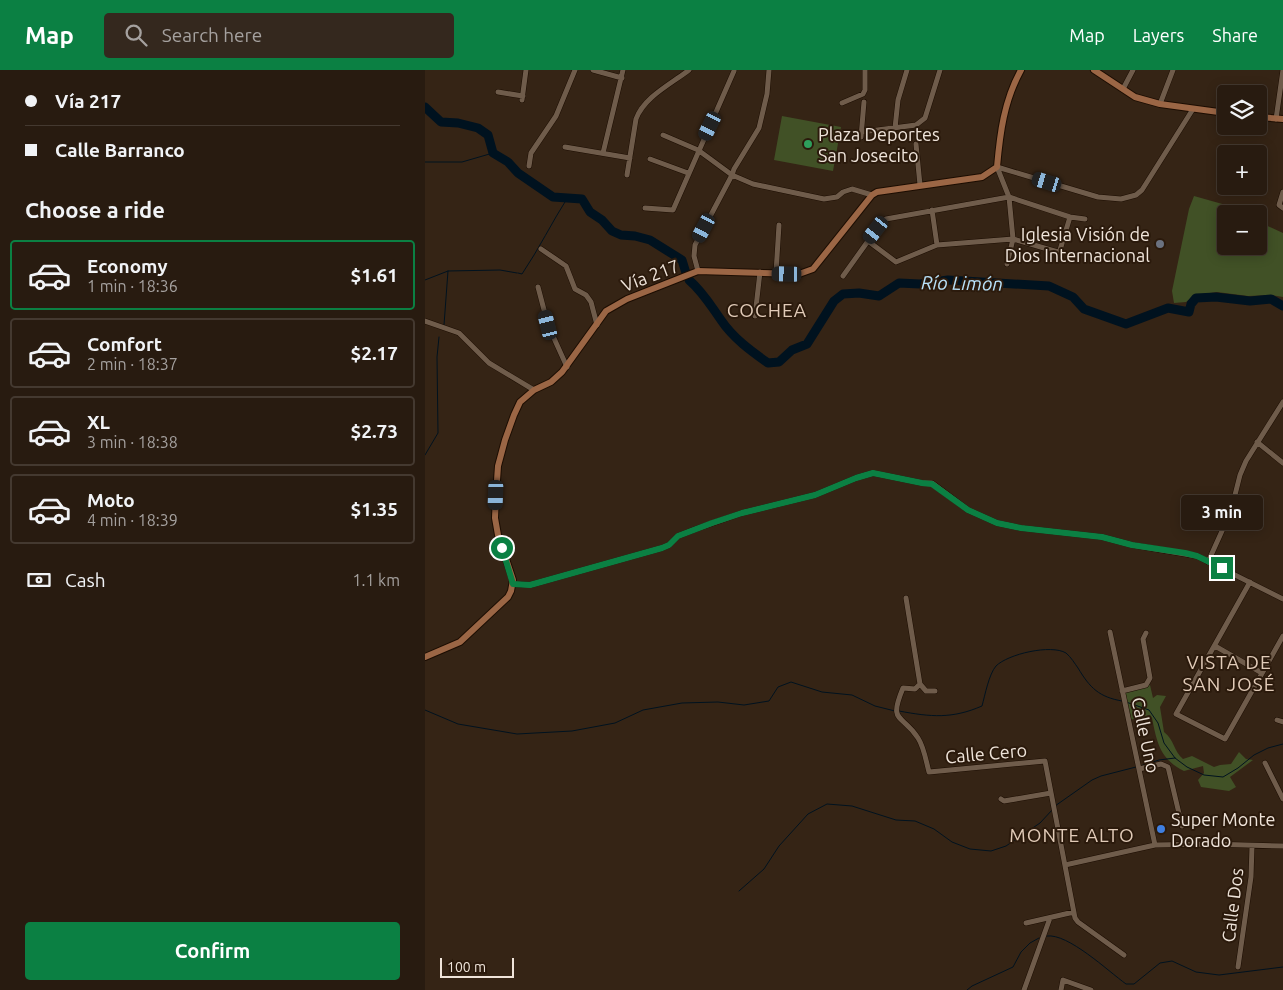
<!DOCTYPE html>
<html lang="en">
<head>
<meta charset="utf-8">
<style>
	body { margin:0; font-family:Ubuntu,sans-serif; background:#34281e; color:#f1f3f6; height:100vh; display:flex; flex-direction:column; font-size:19px; white-space:nowrap }
	* { box-sizing:border-box; margin:0 }
	p { font-size:16px; color:#a5a19f }
	.icon { flex:none; width:28px; height:28px; fill:none; stroke:currentColor; stroke-width:2; stroke-linecap:round; stroke-linejoin:round }
	.map { position:relative; flex:1; overflow:hidden }
	.sheet { display:flex; flex-direction:column; background:#281b10; width:425px }
	.sheet>* { flex:none }
	.banner { display:grid; align-content:center; height:110px; padding:0 25px; background:#281b10 }
	.controls { position:absolute; left:792px; top:15px; display:grid; gap:10px }
	.controls a { display:grid; place-items:center; width:50px; height:50px; border-radius:5px; background:#281b10; box-shadow:0 2px 12px #0003,0 0 0 1px #443930; font-size:25px }
	.scale { position:absolute; left:15px; bottom:12px; width:74px; box-sizing:border-box; padding-left:5px; border:2px solid #efe4da; border-top:0; font-size:14px; line-height:18px; white-space:nowrap; color:#efe4da; -webkit-text-stroke:4px #2b1a0c; paint-order:stroke }
	.end { position:absolute; width:22px; height:22px; margin:-11px; border:6px solid #0b8043; background:#fff; box-shadow:0 0 0 2px #fff }
	.from { border-radius:50% }
	.bubble { position:absolute; height:35px; border-radius:5px; background:#281b10; box-shadow:0 2px 12px #0003,0 0 0 1px #443930; font-size:16px; font-weight:700; line-height:35px; text-align:center }
	.car { position:absolute; width:15px; height:30px; margin:-15px -8px; border-radius:6px; box-shadow:0 0 4px 1px #0007; background:linear-gradient(#222 24%,#8ab4d8 0 40%,#222 0 76%,#8ab4d8 0 86%,#222 0) }
	.banner b { display:flex; align-items:center; gap:18px; height:48px; font-size:19px }
	.banner b+b { border-top:1px solid #443930 }
	.banner i { width:12px; height:12px; background:#f1f3f6 }
	ul { padding:0; list-style:none }
	li { display:flex; align-items:center; gap:15px; height:70px; margin:0 10px 8px; padding:0 15px; border:2px solid #443930; border-radius:5px }
	li div { flex:1 }
	li b { display:block; font-size:19px }
	li em { font-style:normal; font-weight:700 }
	li.selected { border-color:#0b8043 }
	li>.icon { width:45px; height:45px; stroke-width:1.5 }
	h2 { padding:0 25px; font-size:22px; line-height:60px }
	.pay { display:flex; align-items:center; gap:12px; height:55px; padding:0 25px; font-size:19px }
	.pay p { margin-inline-start:auto }
	.action { display:flex; gap:10px; margin-top:auto; padding:10px 25px }
	.action a { flex:1; height:58px; border-radius:5px; background:#0b8043; color:#fff; font-size:20px; font-weight:700; line-height:58px; text-align:center }
	header { display:flex; align-items:center; gap:30px; box-sizing:border-box; height:70px; padding:0 25px; background:#0b8043; color:#fff }
	header strong { font-size:24px }
	nav { display:flex; gap:28px; margin-inline-start:auto; font-size:18px }
	.search { width:350px; height:45px; background:#34281e; display:flex; align-items:center; gap:12px; box-sizing:border-box; padding:0 18px; border-radius:5px; color:#a5a19f; font-size:19px }
	main { display:flex; flex:1; min-height:0 }
	.map>svg:first-child { display:block }
</style>
</head>
<body>
<header>
<strong>Map</strong>
<div class="search"><svg class="icon" aria-label="search" viewBox="0 0 24 24"><circle cx="10" cy="10" r="6"/><path d="M15 15l6 6"/></svg>Search here</div>
<nav><a>Map</a><a>Layers</a><a>Share</a></nav>
</header>
<main>
<section class="sheet">
<div class="banner">
<b><i class="from"></i>Vía 217</b>
<b><i></i>Calle Barranco</b>
</div>
<h2>Choose a ride</h2>
<ul>
<li class="selected"><svg class="icon" aria-label="car" viewBox="0 0 24 24"><path d="M5 17H2v-5l4-1 3-4h7l3 4 3 1v5h-3M9 17h6M6 11h13"/><circle cx="7" cy="17" r="2"/><circle cx="17" cy="17" r="2"/></svg><div><b>Economy</b><p>1 min · 18:36</p></div><em>$1.61</em></li>
<li><svg class="icon" aria-label="car" viewBox="0 0 24 24"><path d="M5 17H2v-5l4-1 3-4h7l3 4 3 1v5h-3M9 17h6M6 11h13"/><circle cx="7" cy="17" r="2"/><circle cx="17" cy="17" r="2"/></svg><div><b>Comfort</b><p>2 min · 18:37</p></div><em>$2.17</em></li>
<li><svg class="icon" aria-label="car" viewBox="0 0 24 24"><path d="M5 17H2v-5l4-1 3-4h7l3 4 3 1v5h-3M9 17h6M6 11h13"/><circle cx="7" cy="17" r="2"/><circle cx="17" cy="17" r="2"/></svg><div><b>XL</b><p>3 min · 18:38</p></div><em>$2.73</em></li>
<li><svg class="icon" aria-label="car" viewBox="0 0 24 24"><path d="M5 17H2v-5l4-1 3-4h7l3 4 3 1v5h-3M9 17h6M6 11h13"/><circle cx="7" cy="17" r="2"/><circle cx="17" cy="17" r="2"/></svg><div><b>Moto</b><p>4 min · 18:39</p></div><em>$1.35</em></li>
</ul>
<div class="pay"><svg class="icon" aria-label="cash" viewBox="0 0 24 24"><path d="M3 7h18v10H3z"/><circle cx="12" cy="12" r="2"/></svg>Cash<p>1.1 km</p></div>
<div class="action"><a>Confirm</a></div>
</section>
<div class="map">
<svg width="858" height="920" viewBox="0 0 858 920">
	<rect width="100%" height="100%" fill="#352415"/>
	<path fill="#415126" d="M357,46L416,57L408,101L349,90Z
		M769,126L808,137L819,144H801V176H834V152L858,163V227L846,225L823,226L792,222L770,225L761,232L749,233L747,221L764,139Z
		M725,615L728,628L732,625L741,626L735,637L739,662C749,669 749,682 758,689L767,686L789,697L795,695L806,694L814,682L821,689L828,690L805,707L811,717L804,721L776,717L773,710L779,703L778,696L759,701C735,689 732,673 727,648L724,645L705,650L700,623Z"/>
	<g fill="none" stroke-linecap="round" stroke-linejoin="round">
		<path stroke="#00121f" stroke-width="1" d="M0,92H37L68,83
			M93,203L97,204C114,179 127,152 143,127
			M0,210L23,201L75,200L92,203
			M19,255L23,201
			M0,385L13,363L12,287L14,267
			M701,632L724,640L733,653L739,673L750,688L762,697L779,705L798,707L813,698L829,685L843,678L858,674
			M0,640L33,654L92,664L147,661L190,653L218,640L257,633L293,632L319,635L344,631L353,617L366,612L397,622L427,625L450,636L470,641
			M474,641C506,647 527,649 557,636C560,625 564,604 571,596C583,584 626,574 641,583C646,587 650,594 653,598C665,618 674,627 697,631
			M715,696L734,690L750,688
			M630,736L667,710L676,706L711,697
			M314,821L339,799L354,776L383,744L402,734L427,736L471,750L490,751L509,759L527,772L545,779L566,781L581,776L615,753L628,739
			M622,866C643,863 683,901 701,914H709L735,893L747,891L771,902L794,905L858,897
			M542,920L547,916L588,897L596,882L605,873L614,868"/>
		<path stroke="#00121f" stroke-width="9" d="M0,37L16,52L33,53L53,58L63,65L68,83L83,92L93,103L128,127L157,129L165,142L177,150L187,161L196,165L210,166L225,170L257,190L261,203
			M264,210C278,222 286,236 296,250C308,268 326,281 343,293L354,292L367,280L382,274L409,231L418,224L434,223L454,226L474,213L495,214L523,210L624,216L648,227L659,239L701,254L743,238L764,242L766,234L771,228L791,227L825,231L846,229L858,236"/>
		<g stroke="#1c0d02" stroke-width="6">
			<path id="minor" d="M168,0L197,8
				M698,19L708,0
				M73,22L98,26
				M97,30L101,0
				M417,33L438,24L440,20V0
				M735,34L748,0
				M851,49L858,0
				M470,58L473,30L482,0
				M437,62L491,55L500,48L515,0
				M238,65L273,80L307,105L328,114L399,129L412,127L418,122L427,119L447,125
				M436,67L439,32
				M491,74L495,115
				M140,77L205,88
				M178,83L198,0
				M225,89L263,103
				M104,96L106,83L131,46L150,0
				M572,97L673,127L696,129L711,125L717,120L768,39
				M572,97L584,127L588,169L582,194
				M202,105L211,49C219,27 246,14 264,0
				M858,122L854,135L858,138
				M220,138L248,140L309,1
				M507,140L512,175
				M443,171L471,192L512,175L588,169L633,182L635,180L645,147
				M116,179L141,196L150,219L161,225L166,232L172,255
				M273,201L269,186L270,175L307,105L309,99L334,58L342,24L344,0
				M351,203L354,155
				M418,206L443,171L461,149L584,127L645,147L660,149
				M113,217L123,255L142,297
				M330,246L335,202
				M0,251L34,263L64,293L109,320
				M832,372L858,393
				M783,492L806,441L815,405L821,391L858,332
				M825,512L751,644L800,669L858,566
				M88,514L105,515L237,478L244,475L253,466L271,459L317,443L390,425L431,408L448,403L497,413H507L543,440L572,453L596,458L677,467L707,475L772,486L858,529
				M481,528L495,614L490,619L478,618C463,654 477,643 493,668C499,677 501,691 504,702L620,691L650,848L653,852L699,885
				M685,562L730,775
				M790,576L837,603
				M495,614L501,621H510
				M697,621L721,615L725,608L718,569L721,563
				M852,650L858,652
				M840,693L858,729
				M714,699L736,694L743,697L757,756
				M576,729L579,731L626,723
				M640,795L730,775L784,774L858,776
				M601,853L649,842
				M813,897L826,807L827,776
				M599,920L625,848
				M636,920L638,910L666,920"/>
		</g>
		<g stroke="#1c0d02" stroke-width="8">
			<path id="major" d="M669,0L710,27L735,34L801,43
				M834,47L858,49
				M0,587L35,572L83,527L86,521L88,510L73,465L70,448L71,425L73,396L80,370L89,345L95,332L109,320L126,312L137,302L181,241L202,229L273,201L374,204L388,199L447,125L452,122L557,107L572,97C575,63 579,31 596,0"/>
		</g>
		<use href="#minor" stroke="#6f5c4b" stroke-width="5"/>
		<use href="#major" stroke="#9b6645" stroke-width="6"/>
	</g>
	<g fill="none" stroke-linecap="round" stroke-linejoin="round">
		<path stroke="#0b8043" stroke-width="6" d="M77,478L88,514L105,515L237,478L244,475L253,466L287,453L317,443L390,425L431,408L448,403L497,413L507,414L543,440L572,453L596,458L677,467L707,475L760,483L772,486L797,498"/>
	</g>
	<circle fill="#2e9e5b" stroke="#2b1a0c" stroke-width="2" cx="383" cy="74" r="5"/>
	<circle fill="#6b7280" stroke="#2b1a0c" stroke-width="2" cx="735" cy="174" r="5"/>
	<circle fill="#3f7fe0" stroke="#2b1a0c" stroke-width="2" cx="736" cy="759" r="5"/>
	<g text-anchor="middle" dominant-baseline="central" stroke-width="4" stroke-linejoin="round" paint-order="stroke">
		<g font-size="18" fill="#efe4da" stroke="#2b1a0c" text-anchor="start">
			<text x="393" y="64">Plaza Deportes<tspan x="393" dy="21">San Josecito</tspan></text>
			<text x="725" y="164" text-anchor="end">Iglesia Visión de<tspan x="725" dy="21">Dios Internacional</tspan></text>
			<text x="746" y="749">Super Monte<tspan x="746" dy="21">Dorado</tspan></text>
		</g>
		<g font-size="18" fill="#efe4da" stroke="#2b1a0c">
			<text transform="translate(225 205) rotate(-21)">Vía 217</text>
			<text transform="translate(721 665) rotate(78)">Calle Uno</text>
			<text transform="translate(561 683) rotate(-5)">Calle Cero</text>
			<text transform="translate(807 835) rotate(-83)">Calle Dos</text>
		</g>
		<g font-size="19" font-style="italic" fill="#b8e1f9" stroke="#2b1a0c">
			<text transform="translate(537 213) rotate(1)">Río Limón</text>
		</g>
		<g font-size="19" letter-spacing="1" fill="#e1cbb8" stroke="#2b1a0c">
			<text x="342" y="240">COCHEA</text>
			<text x="804" y="592">VISTA DE<tspan x="804" dy="22">SAN JOSÉ</tspan></text>
			<text x="647" y="765">MONTE ALTO</text>
		</g>
	</g>
</svg>
<div class="controls">
<a><svg class="icon" aria-label="layers" viewBox="0 0 24 24"><path d="M12 4l9 5-9 5-9-5zM3 14l9 5 9-5"/></svg></a>
<a>+</a>
<a>−</a>
</div>
<div class="scale">100 m</div>
<i class="end from" style="left:77px;top:478px"></i>
<i class="end" style="left:797px;top:498px"></i>
<div class="bubble" style="left:756px;top:425px;width:82px">3 min</div>
<i class="car" style="left:285px;top:56px;rotate:206deg"></i>
<i class="car" style="left:622px;top:112px;rotate:287deg"></i>
<i class="car" style="left:279px;top:158px;rotate:208deg"></i>
<i class="car" style="left:451px;top:160px;rotate:218deg"></i>
<i class="car" style="left:362px;top:204px;rotate:271deg"></i>
<i class="car" style="left:123px;top:255px;rotate:346deg"></i>
<i class="car" style="left:71px;top:425px;rotate:182deg"></i>
</div>
</main>
</body>
</html>
